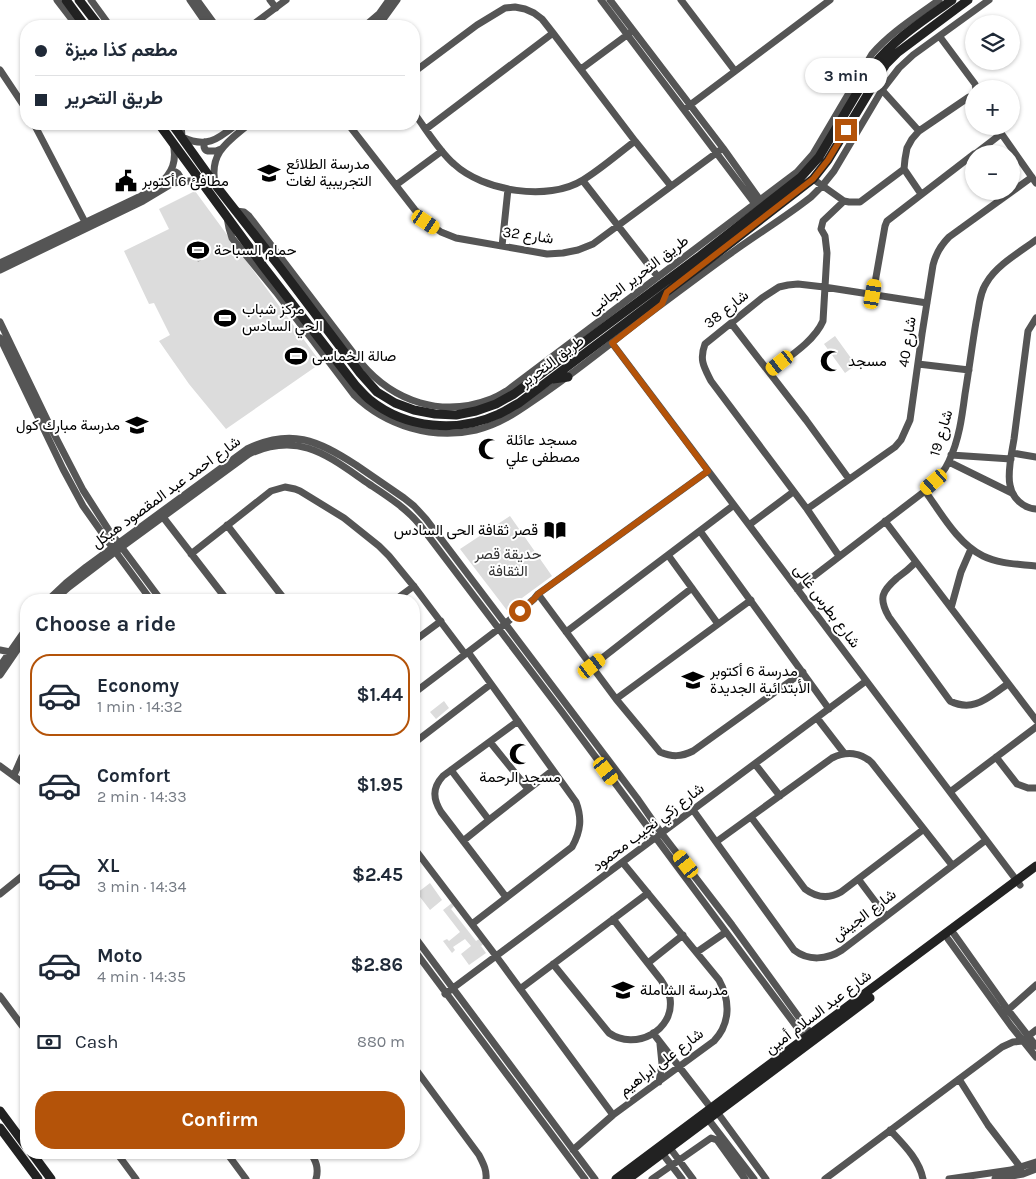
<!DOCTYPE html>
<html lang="en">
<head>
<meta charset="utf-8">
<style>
	body { margin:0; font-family:Karla,Vazirmatn,sans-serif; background:#f2f2f3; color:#1f2937; height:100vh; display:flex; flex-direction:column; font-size:19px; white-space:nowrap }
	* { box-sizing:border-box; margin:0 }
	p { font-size:16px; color:#747a83 }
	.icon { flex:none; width:28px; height:28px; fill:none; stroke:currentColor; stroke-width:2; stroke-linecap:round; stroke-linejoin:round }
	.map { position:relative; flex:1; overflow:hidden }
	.sheet { position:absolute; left:20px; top:594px; width:400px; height:565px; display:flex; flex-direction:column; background:#fff; border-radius:20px; box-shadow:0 1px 4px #0004 }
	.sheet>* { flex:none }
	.banner { position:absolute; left:20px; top:20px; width:400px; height:110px; border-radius:20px; box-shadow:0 1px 4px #0004; display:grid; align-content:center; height:110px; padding:0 15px; background:#fff }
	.fabs { position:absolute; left:965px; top:15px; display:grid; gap:10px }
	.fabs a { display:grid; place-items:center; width:55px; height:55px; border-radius:50%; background:#fff; box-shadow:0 1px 4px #0004; font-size:25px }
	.end { position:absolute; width:22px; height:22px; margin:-11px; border:6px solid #b45309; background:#fff; box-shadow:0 0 0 2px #fff }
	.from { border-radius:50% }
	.bubble { position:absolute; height:35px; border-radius:18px; background:#fff; box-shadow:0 1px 4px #0004; font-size:16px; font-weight:700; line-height:35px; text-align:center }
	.car { position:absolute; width:15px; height:30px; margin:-15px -8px; border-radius:6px; box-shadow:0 0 4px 1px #0007; background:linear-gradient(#f5c518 24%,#345 0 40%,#f5c518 0 76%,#345 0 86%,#f5c518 0) }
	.banner b { display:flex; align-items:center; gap:18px; height:48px; font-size:19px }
	.banner b+b { border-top:1px solid #e0e1e3 }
	.banner i { width:12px; height:12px; background:#1f2937 }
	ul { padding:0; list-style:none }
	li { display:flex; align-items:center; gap:15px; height:82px; margin:0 10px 8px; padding:0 5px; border:2px solid transparent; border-radius:20px }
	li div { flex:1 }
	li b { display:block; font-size:19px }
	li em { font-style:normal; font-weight:700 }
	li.current { border-color:#b45309 }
	li>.icon { width:45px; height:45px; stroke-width:1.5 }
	h2 { padding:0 15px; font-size:22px; line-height:60px }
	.pay { display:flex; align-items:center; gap:12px; height:55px; padding:0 15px; font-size:19px }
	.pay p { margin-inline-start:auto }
	.action { display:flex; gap:10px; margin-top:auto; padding:10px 15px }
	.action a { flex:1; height:58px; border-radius:20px; background:#b45309; color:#fff; font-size:20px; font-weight:700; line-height:58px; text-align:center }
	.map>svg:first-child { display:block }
</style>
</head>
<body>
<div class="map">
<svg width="1036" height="1179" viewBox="0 0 1036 1179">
	<rect width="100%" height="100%" fill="#fff"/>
	<path fill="#dcdcdc" d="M195,191L321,363L226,429L189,384L159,341L170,335L154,303L149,304L124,251L169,229L159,209Z
		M835,336L856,365L845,373L824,344Z
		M510,516L552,576L522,598L519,606L509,613L460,549Z
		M444,701L449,708L436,719L430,712Z
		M430,883L442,900L430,910L417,893Z
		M452,903L454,906L451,909L476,941L481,938L485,943L481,946L486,953L469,965L461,954L471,946L465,939L453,947L455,950L452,953L443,941L447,939L449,941L460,932L443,910Z"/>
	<path fill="#a3a3a3" d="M198,239L207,257L198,262L188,244Z"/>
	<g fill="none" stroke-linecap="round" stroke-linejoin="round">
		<path stroke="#555" stroke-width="7" d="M57,0L77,26
			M91,0L110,26
			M190,0L208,26
			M197,0L216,26
			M270,0L276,8
			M601,0L755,204
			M610,0L723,148L760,200
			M681,0L735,71
			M251,26L286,0
			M365,26L379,14L389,0
			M375,26L384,18L397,0
			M940,37L975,84L976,89
			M581,69L631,32
			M0,70L26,109
			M414,72L477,25L505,8L515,7L525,9L534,13L542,19L553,33L635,141L671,186
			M882,90L919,131
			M686,108L830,0
			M414,113C426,129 439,151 454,164C483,191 548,202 583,180C601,169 618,154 635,141
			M34,124L85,222
			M181,124L182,137C207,149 218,139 237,124
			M348,124L415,210L427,222L441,232L456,238L473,241L547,254L563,253L578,250L593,244L723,148
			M996,126L1036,183
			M426,129L553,33
			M205,142C203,146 204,150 208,151H216L221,149
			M975,154L1001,134
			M171,171C177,171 181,175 180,181
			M813,179L844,201L849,202H860L904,169
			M583,181L658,277
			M215,183C209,152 229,141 249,124
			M396,185L442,151
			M921,194L904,169L905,159L907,148L912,139L919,131L969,97H974
			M236,211L244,212L249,216L361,363C394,402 442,418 491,399C497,397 503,393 508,390L797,172L813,154L872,54C891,32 916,17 939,0
			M227,217L229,228L232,238L276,292L354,395C386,426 432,440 476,430C502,424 521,409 543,394C581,368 617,338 654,310C681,290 707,270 734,251C759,233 787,216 811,197L822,186L834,171L882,90L899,68L913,55L989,0
			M502,246L508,189
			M0,263L141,196C162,183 180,172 173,143
			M0,270L143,201L173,183L189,181L198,183L205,187
			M873,294L885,226L887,221L974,154
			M1036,318L1028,331C1023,367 1019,403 1014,439C1012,452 1007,472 1010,485C1012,498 1023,508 1036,509
			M0,322L52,430L83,490L108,529L161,600
			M731,323L806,420L849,479
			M0,338L63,469L83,506L112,547L151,600
			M612,343L1020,885
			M918,364L969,370
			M769,372C787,358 814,342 823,321L827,253L825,236L821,229L823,221L844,201
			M1012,453L1036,457
			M951,455L1011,459
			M949,462L1012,493
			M925,491C941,513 958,544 983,556C999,564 1019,564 1036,566
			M807,509L895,447L901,440L910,420L922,334L933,265C936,253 941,245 949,237L1032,177
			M163,517L227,600
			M885,521L1036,720
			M227,525L285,600
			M749,525L793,492
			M700,531L829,709
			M191,554L271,491L285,487L295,489L300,491L344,518L379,546L389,556L416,589L465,654
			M668,555L718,624
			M839,556L807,509L711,381C704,367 699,360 705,344L762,298L779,287L788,285L798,284L824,287L927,303
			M916,562C910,568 904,573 897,578C882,591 878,598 889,617L950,701C974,713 988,697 1008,684
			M797,589L925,491C935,482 944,473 949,461C959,440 962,417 965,394C969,370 972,346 976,322C979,309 979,293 987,282C997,265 1020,252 1036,240
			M538,594L616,699L660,752C672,757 681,757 693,751L803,672
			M60,595L69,587L115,552L249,454C300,431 328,456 369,484C387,496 406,508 420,525L562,712L805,1038
			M48,600L66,583L86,567L247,449C291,428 317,440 356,465C372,476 388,487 404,498L414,506L426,519L637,798L662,834L732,925L811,1034
			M395,600L414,586
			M951,608L961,572L971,549
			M566,632L734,505
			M414,641L441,621
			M0,650L10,652
			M468,652L576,802C582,818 581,831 572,847L472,924
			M0,666L26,629
			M592,666L692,588
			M0,675L26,637
			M414,693L505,624L534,599L538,594L708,471
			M616,699L751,600
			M817,718L844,753
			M490,742L528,789
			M414,743L491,684
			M996,757L1017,784L1028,788H1036
			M755,764L780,796
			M0,766L26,785
			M451,770L489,820
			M14,775L22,757L26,753
			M950,792L1036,727
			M693,810L794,950C808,961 827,960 842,950L986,840
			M751,817L805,889C817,898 829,899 841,892L924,829
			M463,841L489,820L553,770
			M716,842L832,758C846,751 861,752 872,763L952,865
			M414,848L496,956L613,1115
			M859,880L886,916
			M0,894L26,873
			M506,897L441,812C433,799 432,788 443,776L518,721
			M954,934L1008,1010L1036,1046
			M414,936L595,1179
			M948,939L1011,1026L1036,1057
			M414,950L585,1179
			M697,952L726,932
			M648,963L683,935
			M553,964L609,1033C635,1051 675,1031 670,998C668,991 665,986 661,980L613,919
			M520,989L648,893
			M445,994L866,681
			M0,996L26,1031
			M1008,1010L1036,985
			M653,1033L711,1108
			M414,1067L479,1155C483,1163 487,1170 486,1179
			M959,1079L988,1125L1021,1168
			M659,1082L662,1064L660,1044
			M717,1112L766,1179
			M708,1119L754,1179
			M890,1130C903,1144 919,1159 923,1179
			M670,1148L693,1179
			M573,1150L613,1115L714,1041C731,1023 730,1000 719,980L623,863
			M116,1152L136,1179
			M226,1152L246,1179
			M310,1152C316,1161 319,1168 316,1179
			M662,1153L682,1179
			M652,1179L711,1138L717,1140L745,1179
			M825,1179L1002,1047L1013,1042L1022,1041L1036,1030
			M949,1179L1011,1170L1036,1162
			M995,1179L1023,1174L1036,1169"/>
		<path stroke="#222" stroke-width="9" d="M66,0L85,26
			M79,0L99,26
			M159,124L263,266L356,386C361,391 365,396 370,400C406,429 458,433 499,414C506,411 513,406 519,403L705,263L813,179L828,160L886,64L897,53L968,0
			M172,124L217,187L279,266L360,373L377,392L395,403L414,410L435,414L456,415L476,411L496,404L514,394L700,256L801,177L819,157L873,66C894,39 924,20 952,0
			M553,379L568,377
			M0,1111L26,1146
			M0,1128L38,1179
			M31,1152L51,1179
			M616,1179L1036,866
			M628,1179L870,998"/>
	</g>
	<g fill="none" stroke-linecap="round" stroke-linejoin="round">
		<path stroke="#b45309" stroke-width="6" d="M520,611L534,599L538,594L708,471L612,343L662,304L667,292L813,179L828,160L846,130"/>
	</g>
	<defs>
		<g id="school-bare" transform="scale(1.725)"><path d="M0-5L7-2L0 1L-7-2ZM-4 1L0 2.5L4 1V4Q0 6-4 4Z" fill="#000" stroke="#fff" stroke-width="2.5" paint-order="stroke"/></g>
		<g id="civic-bare" transform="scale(1.725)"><path d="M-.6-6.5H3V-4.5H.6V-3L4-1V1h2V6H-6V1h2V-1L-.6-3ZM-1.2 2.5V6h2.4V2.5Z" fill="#000" stroke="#fff" stroke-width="2.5" paint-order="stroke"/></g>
		<g id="stadium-bare" transform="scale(1.725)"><path d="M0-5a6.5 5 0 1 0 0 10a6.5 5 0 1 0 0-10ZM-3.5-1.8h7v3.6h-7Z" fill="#000" stroke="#fff" stroke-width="2.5" paint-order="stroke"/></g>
		<g id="mosque-bare" transform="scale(1.725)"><path d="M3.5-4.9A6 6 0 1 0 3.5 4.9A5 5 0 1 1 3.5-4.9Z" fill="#000" stroke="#fff" stroke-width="2.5" paint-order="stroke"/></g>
		<g id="library-bare" transform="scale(1.725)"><path d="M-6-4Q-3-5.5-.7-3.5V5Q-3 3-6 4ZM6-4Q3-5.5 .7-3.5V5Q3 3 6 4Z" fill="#000" stroke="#fff" stroke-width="2.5" paint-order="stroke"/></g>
	</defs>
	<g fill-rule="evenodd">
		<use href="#school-bare" x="269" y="173"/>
		<use href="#civic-bare" x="126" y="181"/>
		<use href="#stadium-bare" x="198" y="250"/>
		<use href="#stadium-bare" x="225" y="318"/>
		<use href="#stadium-bare" x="296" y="356"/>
		<use href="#mosque-bare" x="831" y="361"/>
		<use href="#school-bare" x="137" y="425"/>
		<use href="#mosque-bare" x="489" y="449"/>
		<use href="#library-bare" x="555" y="530"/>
		<use href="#school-bare" x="693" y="680"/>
		<use href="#mosque-bare" x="520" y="754"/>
		<use href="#school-bare" x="623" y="990"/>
	</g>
	<g text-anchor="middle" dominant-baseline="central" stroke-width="4" stroke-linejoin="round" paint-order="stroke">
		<g font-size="15" fill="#000" stroke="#fff" text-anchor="start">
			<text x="286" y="164">مدرسة الطلائع<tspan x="286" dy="17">التجريبية لغات</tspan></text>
			<text x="142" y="181">مطافئ 6 أكتوبر</text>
			<text x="214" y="250">حمام السباحة</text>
			<text x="242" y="309">مركز شباب<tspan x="242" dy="17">الحي السادس</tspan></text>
			<text x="312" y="356">صالة الخماسى</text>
			<text x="848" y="361">مسجد</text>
			<text x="120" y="425" text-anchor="end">مدرسة مبارك كول</text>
			<text x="506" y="440">مسجد عائلة<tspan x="506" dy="17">مصطفى علي</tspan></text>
			<text x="538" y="530" text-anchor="end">قصر ثقافة الحى السادس</text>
			<text x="710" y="671">مدرسة 6 أكتوبر<tspan x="710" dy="17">الأبتدائية الجديدة</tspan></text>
			<text x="520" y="777" text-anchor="middle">مسجد الرحمة</text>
			<text x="640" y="990">مدرسة الشاملة</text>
		</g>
		<g font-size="15" fill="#000" stroke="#fff">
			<text transform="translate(528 235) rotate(8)">شارع 32</text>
			<text transform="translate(638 275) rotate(-37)">طريق التحرير الجانبى</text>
			<text transform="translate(726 309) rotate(-38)">شارع 38</text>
			<text transform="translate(907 342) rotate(-81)">شارع 40</text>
			<text transform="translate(552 361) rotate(-37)">طريق التحرير</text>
			<text transform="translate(941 433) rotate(-73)">شارع 19</text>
			<text transform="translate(166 492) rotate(-36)">شارع احمد عبد المقصود هيكل</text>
			<text transform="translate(827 606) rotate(53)">شارع بطرس غالى</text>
			<text transform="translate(648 827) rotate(-37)">شارع زكي نجيب محمود</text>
			<text transform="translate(864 915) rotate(-37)">شارع الجيش</text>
			<text transform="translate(818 1012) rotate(-37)">شارع عبد السلام أمين</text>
			<text transform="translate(661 1062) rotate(-37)">شارع على ابراهيم</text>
		</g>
		<g font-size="15" fill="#333" stroke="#fff">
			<text x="508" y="554">حديقة قصر<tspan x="508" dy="17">الثقافة</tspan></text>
		</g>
	</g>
</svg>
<div class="fabs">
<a><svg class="icon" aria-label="layers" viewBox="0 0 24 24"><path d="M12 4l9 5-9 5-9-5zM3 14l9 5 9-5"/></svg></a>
<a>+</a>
<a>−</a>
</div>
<i class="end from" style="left:520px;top:611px"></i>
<i class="end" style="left:846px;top:130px"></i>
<div class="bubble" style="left:805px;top:58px;width:82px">3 min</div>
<i class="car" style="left:426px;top:222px;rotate:124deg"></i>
<i class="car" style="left:873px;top:294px;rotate:10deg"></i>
<i class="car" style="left:780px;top:363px;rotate:232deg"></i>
<i class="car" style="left:934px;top:482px;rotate:229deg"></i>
<i class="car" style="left:592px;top:666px;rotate:52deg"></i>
<i class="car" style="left:606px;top:771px;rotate:143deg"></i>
<i class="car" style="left:686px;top:864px;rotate:322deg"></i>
<div class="banner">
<b><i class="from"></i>مطعم كذا ميزة</b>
<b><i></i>طريق التحرير</b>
</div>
<section class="sheet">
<h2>Choose a ride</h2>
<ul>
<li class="current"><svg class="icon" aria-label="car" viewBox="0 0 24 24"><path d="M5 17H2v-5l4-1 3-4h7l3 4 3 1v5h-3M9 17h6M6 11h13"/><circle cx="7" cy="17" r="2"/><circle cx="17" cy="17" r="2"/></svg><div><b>Economy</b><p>1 min · 14:32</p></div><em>$1.44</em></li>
<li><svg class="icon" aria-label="car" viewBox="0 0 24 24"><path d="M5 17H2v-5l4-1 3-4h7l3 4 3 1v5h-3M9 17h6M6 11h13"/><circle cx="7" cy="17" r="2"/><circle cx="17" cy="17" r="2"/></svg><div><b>Comfort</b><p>2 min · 14:33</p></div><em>$1.95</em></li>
<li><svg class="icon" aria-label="car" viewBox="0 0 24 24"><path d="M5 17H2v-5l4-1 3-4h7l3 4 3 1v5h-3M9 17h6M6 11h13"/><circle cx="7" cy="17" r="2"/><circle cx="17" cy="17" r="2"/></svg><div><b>XL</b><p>3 min · 14:34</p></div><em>$2.45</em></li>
<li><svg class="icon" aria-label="car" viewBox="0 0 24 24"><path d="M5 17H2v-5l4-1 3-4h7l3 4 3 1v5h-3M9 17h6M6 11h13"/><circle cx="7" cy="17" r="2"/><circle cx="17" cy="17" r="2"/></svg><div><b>Moto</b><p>4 min · 14:35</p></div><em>$2.86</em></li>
</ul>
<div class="pay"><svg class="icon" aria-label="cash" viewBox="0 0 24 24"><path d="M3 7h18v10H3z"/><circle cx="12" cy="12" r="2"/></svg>Cash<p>880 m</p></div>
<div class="action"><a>Confirm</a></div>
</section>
</div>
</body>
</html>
